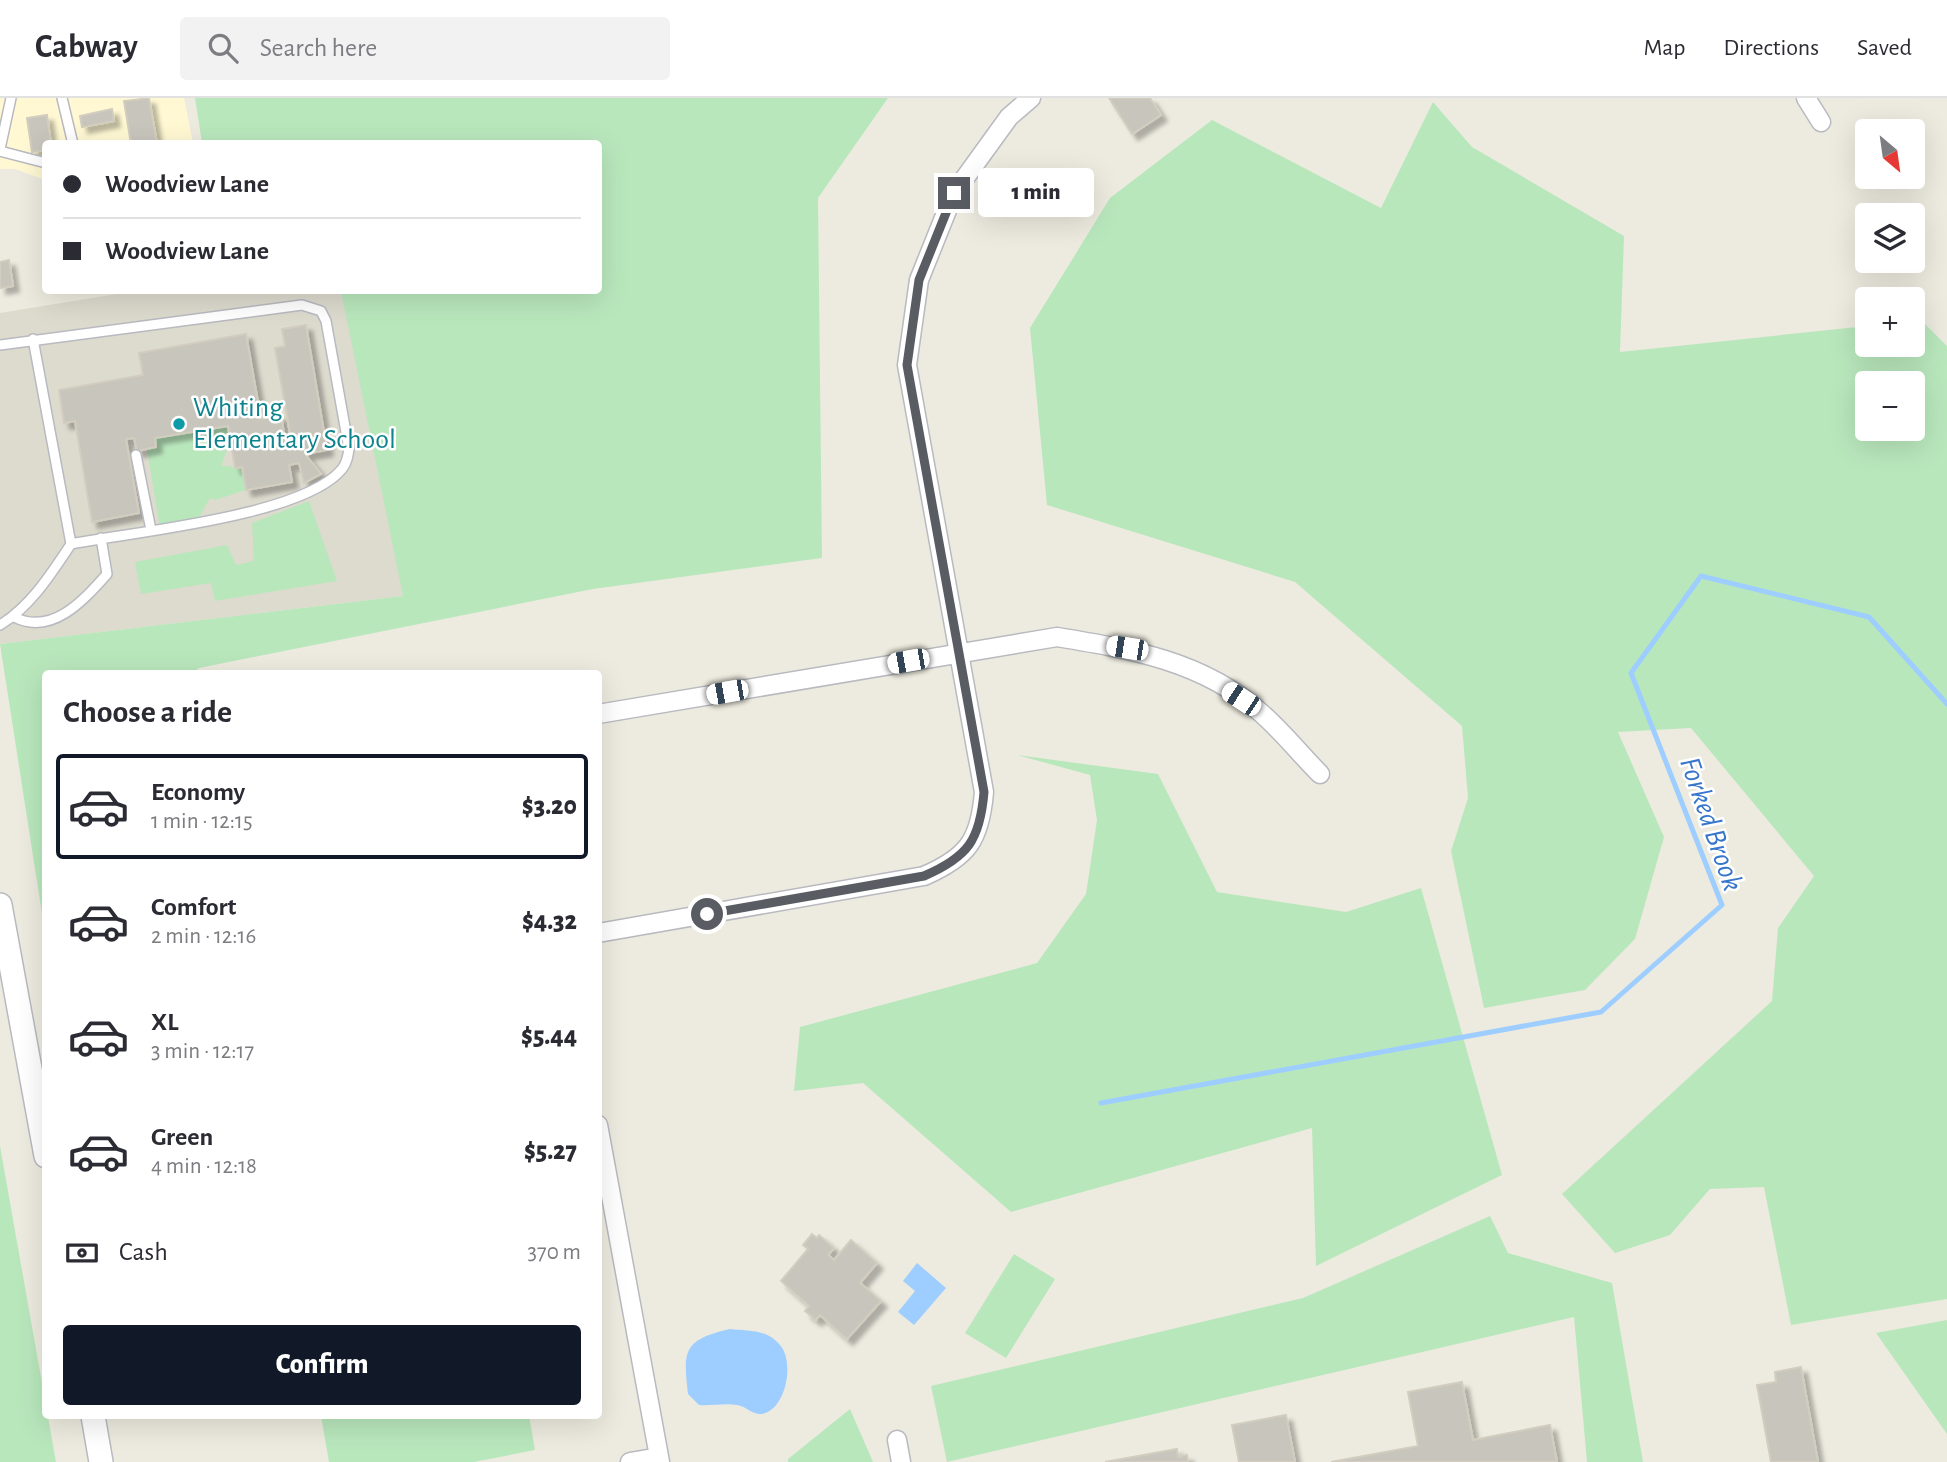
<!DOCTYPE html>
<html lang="en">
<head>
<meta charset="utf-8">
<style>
	body { margin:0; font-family:"Alegreya Sans",sans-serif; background:#f2f2f3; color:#2b2b33; height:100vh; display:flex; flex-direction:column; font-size:26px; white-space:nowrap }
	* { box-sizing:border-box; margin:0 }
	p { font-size:23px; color:#7c7c81 }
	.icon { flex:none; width:38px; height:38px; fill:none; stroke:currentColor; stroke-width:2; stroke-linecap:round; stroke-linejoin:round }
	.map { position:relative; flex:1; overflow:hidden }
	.drawer { position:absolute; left:42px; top:572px; width:560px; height:749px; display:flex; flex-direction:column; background:#fff; border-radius:7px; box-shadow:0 7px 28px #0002 }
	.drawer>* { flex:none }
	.top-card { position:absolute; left:42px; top:42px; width:560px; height:154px; border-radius:7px; box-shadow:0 7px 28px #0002; display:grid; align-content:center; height:154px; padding:0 21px; background:#fff }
	.needle { width:46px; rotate:151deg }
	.fabs { position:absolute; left:1855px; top:21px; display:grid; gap:14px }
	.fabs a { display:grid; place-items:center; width:70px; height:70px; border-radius:7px; background:#fff; box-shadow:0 7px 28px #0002; font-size:35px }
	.end { position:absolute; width:32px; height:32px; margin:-16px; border:9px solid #595c62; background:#fff; box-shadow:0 0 0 4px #fff }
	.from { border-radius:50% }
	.bubble { position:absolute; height:49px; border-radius:7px; background:#fff; box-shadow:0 7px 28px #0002; font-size:23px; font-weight:800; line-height:49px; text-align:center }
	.car { position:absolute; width:21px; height:42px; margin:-21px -10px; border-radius:9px; box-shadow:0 0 5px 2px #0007; background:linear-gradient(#fff 24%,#345 0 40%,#fff 0 76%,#345 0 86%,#fff 0) }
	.top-card b { display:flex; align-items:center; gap:24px; height:66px; font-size:26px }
	.top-card b+b { border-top:2px solid #e1e1e2 }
	.top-card i { width:18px; height:18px; background:#2b2b33 }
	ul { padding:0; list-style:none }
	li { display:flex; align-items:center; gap:21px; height:105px; margin:0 14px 10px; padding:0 7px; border:4px solid transparent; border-radius:7px }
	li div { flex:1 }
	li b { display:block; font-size:26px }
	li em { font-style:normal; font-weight:800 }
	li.on { border-color:#111827 }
	li>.icon { width:63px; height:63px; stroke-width:1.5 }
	h2 { padding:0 21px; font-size:32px; line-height:84px }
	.pay { display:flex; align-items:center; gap:18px; height:77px; padding:0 21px; font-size:26px }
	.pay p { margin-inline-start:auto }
	.action { display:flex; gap:14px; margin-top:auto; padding:14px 21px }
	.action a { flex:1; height:80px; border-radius:7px; background:#111827; color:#fff; font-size:28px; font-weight:800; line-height:80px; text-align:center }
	header { display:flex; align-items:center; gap:42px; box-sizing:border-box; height:98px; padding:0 35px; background:#fff; border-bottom:2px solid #e1e1e2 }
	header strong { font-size:33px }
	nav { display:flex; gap:38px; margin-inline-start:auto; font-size:24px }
	.search { width:490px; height:63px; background:#f2f2f3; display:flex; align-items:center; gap:18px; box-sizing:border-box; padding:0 24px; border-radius:7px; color:#7c7c81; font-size:26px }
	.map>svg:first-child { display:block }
</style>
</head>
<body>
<header>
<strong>Cabway</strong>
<div class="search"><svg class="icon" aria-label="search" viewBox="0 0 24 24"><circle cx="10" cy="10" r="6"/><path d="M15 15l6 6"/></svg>Search here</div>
<nav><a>Map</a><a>Directions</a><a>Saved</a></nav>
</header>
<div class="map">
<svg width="1947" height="1364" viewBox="0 0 1947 1364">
	<defs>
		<filter id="shadow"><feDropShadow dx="6" dy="6" stdDeviation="2" flood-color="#0004"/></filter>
	</defs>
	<rect width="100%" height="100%" fill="#edebdf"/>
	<path fill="#fff8d3" d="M0,0H184L193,45L46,46L45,82L15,71H0Z"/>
	<path fill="#dddace" d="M141,192H583L403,498L0,546V215Z"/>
	<path fill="#b9e7bc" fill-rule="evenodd" d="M195,0H888L818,100L822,460L593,491L199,570L192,576H46L45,835L0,546L403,498L341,193L598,192V46L202,45Z
		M1433,4L1472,49L1624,138L1620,254L1867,228V247H1913V223L1921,222L1947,248V1201L1791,1227L1764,1089L1710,1091L1670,1137L1615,1155L1562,1096L1772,903L1778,830L1814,778L1691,630L1618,634L1664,739L1635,841L1585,892L1484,910L1451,753L1468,700L1462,628L1295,484L1047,407L1030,230L1110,100L1212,22L1381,110ZM1867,285H1913V331H1867Z
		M226,328L230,344L221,368L242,369L246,392L215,402L210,400L197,423L160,430L147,351L155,340Z
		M309,403L337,483L215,503L211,485L141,496L135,464L227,447L236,467L254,463L252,425Z
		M1017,657L1158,676L1217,794L1346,814L1421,790L1502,1077L1316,1168L1312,1030L1011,1114L863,985L794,993L800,929L1037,865L1086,796L1097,722L1090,677Z
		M0,1048L56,1364H0Z
		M1490,1118L1508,1155L1612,1185L1643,1364H1587L1574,1219L947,1364L931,1288L1303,1200Z
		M1014,1156L1055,1181L1006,1260L965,1235Z
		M1947,1222V1336L1876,1235Z
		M850,1311L873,1364H788V1361Z
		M321,1318H529L535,1352L474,1364H329Z"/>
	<path fill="#9eceff" d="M917,1165L946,1190L914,1227L898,1214L915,1193L903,1183Z
		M730,1231C748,1233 767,1231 780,1247C795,1264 786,1312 762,1316C752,1317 746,1308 737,1307C724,1305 711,1308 699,1307L688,1296C683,1252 683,1242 730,1231Z"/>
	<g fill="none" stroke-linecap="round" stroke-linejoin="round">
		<path stroke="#9eceff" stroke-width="5" d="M1101,1005L1601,914L1722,807L1631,575L1701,478L1869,519L1947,606"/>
	</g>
	<path fill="#c8c5bd" stroke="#d2cdbe" stroke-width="2" filter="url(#shadow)" d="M149,0L157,46H131L124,3Z
		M1109,0H1150L1161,17L1132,36Z
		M112,11L114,23L82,29L80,18Z
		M47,17L51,46H46V52L32,54L27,20Z
		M9,162L13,188L0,190V164Z
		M306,227L327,352L305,356L321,376L304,385L299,365L289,367L292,384L246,392L242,369L235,370L228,328L155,340L156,349L137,353L134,340L126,341L139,415L92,424L75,323L64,325L59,292L143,277L139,255L246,236L261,321L281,317L285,342L291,341L275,250L285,248L282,231Z
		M812,1136L817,1140L819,1137L834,1150L828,1157L834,1162L851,1142L877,1165L860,1185L881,1203L847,1241L820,1217L816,1222L805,1213L809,1208L781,1183L808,1151L803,1147Z
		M1801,1269L1818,1364H1771L1757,1287L1776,1284L1775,1274Z
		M1462,1284L1473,1342L1550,1327L1557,1364H1331L1418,1348L1408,1294Z
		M1286,1317L1295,1364H1239L1232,1327Z
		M1177,1351L1178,1359L1187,1357L1188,1364H1105Z"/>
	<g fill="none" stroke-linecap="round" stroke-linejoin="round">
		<g stroke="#b8bac0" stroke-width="12">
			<path id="service" d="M62,0L73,46
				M0,51L11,0
				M0,53L46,65
				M0,247L302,207L321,213L326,223L349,351C348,358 347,365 342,371C304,418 132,434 71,446
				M136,357L151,432
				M14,519C52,538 83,503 107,476L101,440
				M0,527C31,508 51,476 71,446L33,241"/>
		</g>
		<g stroke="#b8bac0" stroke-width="21">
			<path id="minor" d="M1806,0L1821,24
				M598,616L1057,539C1130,551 1203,563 1260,614C1282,633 1300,656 1320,676
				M598,835L924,778C968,759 980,742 984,694L907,267L919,182L954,95L1009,19L1031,0
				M598,1027L660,1364
				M897,1342L901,1364
				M630,1364L659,1359"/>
		</g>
		<g stroke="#b8bac0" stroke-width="26">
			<path id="tertiary" d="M0,807L46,1058
				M93,1318L101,1364"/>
		</g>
		<use href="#service" stroke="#fff" stroke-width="9"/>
		<use href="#minor" stroke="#fff" stroke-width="18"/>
		<use href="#tertiary" stroke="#fff" stroke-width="23"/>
	</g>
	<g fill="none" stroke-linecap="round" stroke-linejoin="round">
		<path stroke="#595c62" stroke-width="9" d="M707,816L924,778C968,759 980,742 984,694L907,267L919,182L954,95"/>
	</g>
	<circle fill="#0f9aa8" stroke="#fff" stroke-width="2.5" cx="179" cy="326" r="7"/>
	<g text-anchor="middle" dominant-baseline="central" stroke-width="5" stroke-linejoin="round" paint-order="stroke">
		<g font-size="28" fill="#0d838f" stroke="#fff" text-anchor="start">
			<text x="193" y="310">Whiting<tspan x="193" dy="32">Elementary School</tspan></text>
		</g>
		<g font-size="30" font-style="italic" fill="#3776cb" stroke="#fff">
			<text transform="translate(1711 726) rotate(71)">Forked Brook</text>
		</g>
	</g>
</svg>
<div class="fabs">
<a><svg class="needle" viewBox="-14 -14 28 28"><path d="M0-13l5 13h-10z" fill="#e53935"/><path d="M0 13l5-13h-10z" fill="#7c7c81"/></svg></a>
<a><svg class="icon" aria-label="layers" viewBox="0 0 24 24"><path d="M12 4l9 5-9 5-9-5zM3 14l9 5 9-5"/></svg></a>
<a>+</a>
<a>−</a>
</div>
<i class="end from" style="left:707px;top:816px"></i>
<i class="end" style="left:954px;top:95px"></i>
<div class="bubble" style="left:978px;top:70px;width:116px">1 min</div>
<i class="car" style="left:1127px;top:550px;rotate:279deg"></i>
<i class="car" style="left:908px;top:563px;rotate:260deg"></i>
<i class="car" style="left:727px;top:594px;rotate:260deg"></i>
<i class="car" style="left:1241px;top:601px;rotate:303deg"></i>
<div class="top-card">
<b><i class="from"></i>Woodview Lane</b>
<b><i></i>Woodview Lane</b>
</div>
<section class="drawer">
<h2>Choose a ride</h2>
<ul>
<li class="on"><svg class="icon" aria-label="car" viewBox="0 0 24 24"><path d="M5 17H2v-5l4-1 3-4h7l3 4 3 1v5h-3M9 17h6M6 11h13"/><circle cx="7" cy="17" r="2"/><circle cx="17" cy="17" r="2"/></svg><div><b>Economy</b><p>1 min · 12:15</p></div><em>$3.20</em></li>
<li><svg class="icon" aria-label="car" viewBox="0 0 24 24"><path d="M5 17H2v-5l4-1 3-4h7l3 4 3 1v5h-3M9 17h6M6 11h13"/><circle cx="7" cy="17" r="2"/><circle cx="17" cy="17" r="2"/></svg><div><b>Comfort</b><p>2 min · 12:16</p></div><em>$4.32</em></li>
<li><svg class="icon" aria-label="car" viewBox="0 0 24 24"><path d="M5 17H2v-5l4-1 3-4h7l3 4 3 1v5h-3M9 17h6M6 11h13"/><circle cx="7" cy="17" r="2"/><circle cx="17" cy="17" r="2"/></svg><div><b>XL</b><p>3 min · 12:17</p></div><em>$5.44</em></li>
<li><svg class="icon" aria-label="car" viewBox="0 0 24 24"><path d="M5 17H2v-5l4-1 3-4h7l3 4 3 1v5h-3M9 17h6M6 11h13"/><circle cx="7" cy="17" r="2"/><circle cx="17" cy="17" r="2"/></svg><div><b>Green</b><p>4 min · 12:18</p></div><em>$5.27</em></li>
</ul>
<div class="pay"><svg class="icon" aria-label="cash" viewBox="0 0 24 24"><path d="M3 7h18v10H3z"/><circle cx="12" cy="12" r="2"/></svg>Cash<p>370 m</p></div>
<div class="action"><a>Confirm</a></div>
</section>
</div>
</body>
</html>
